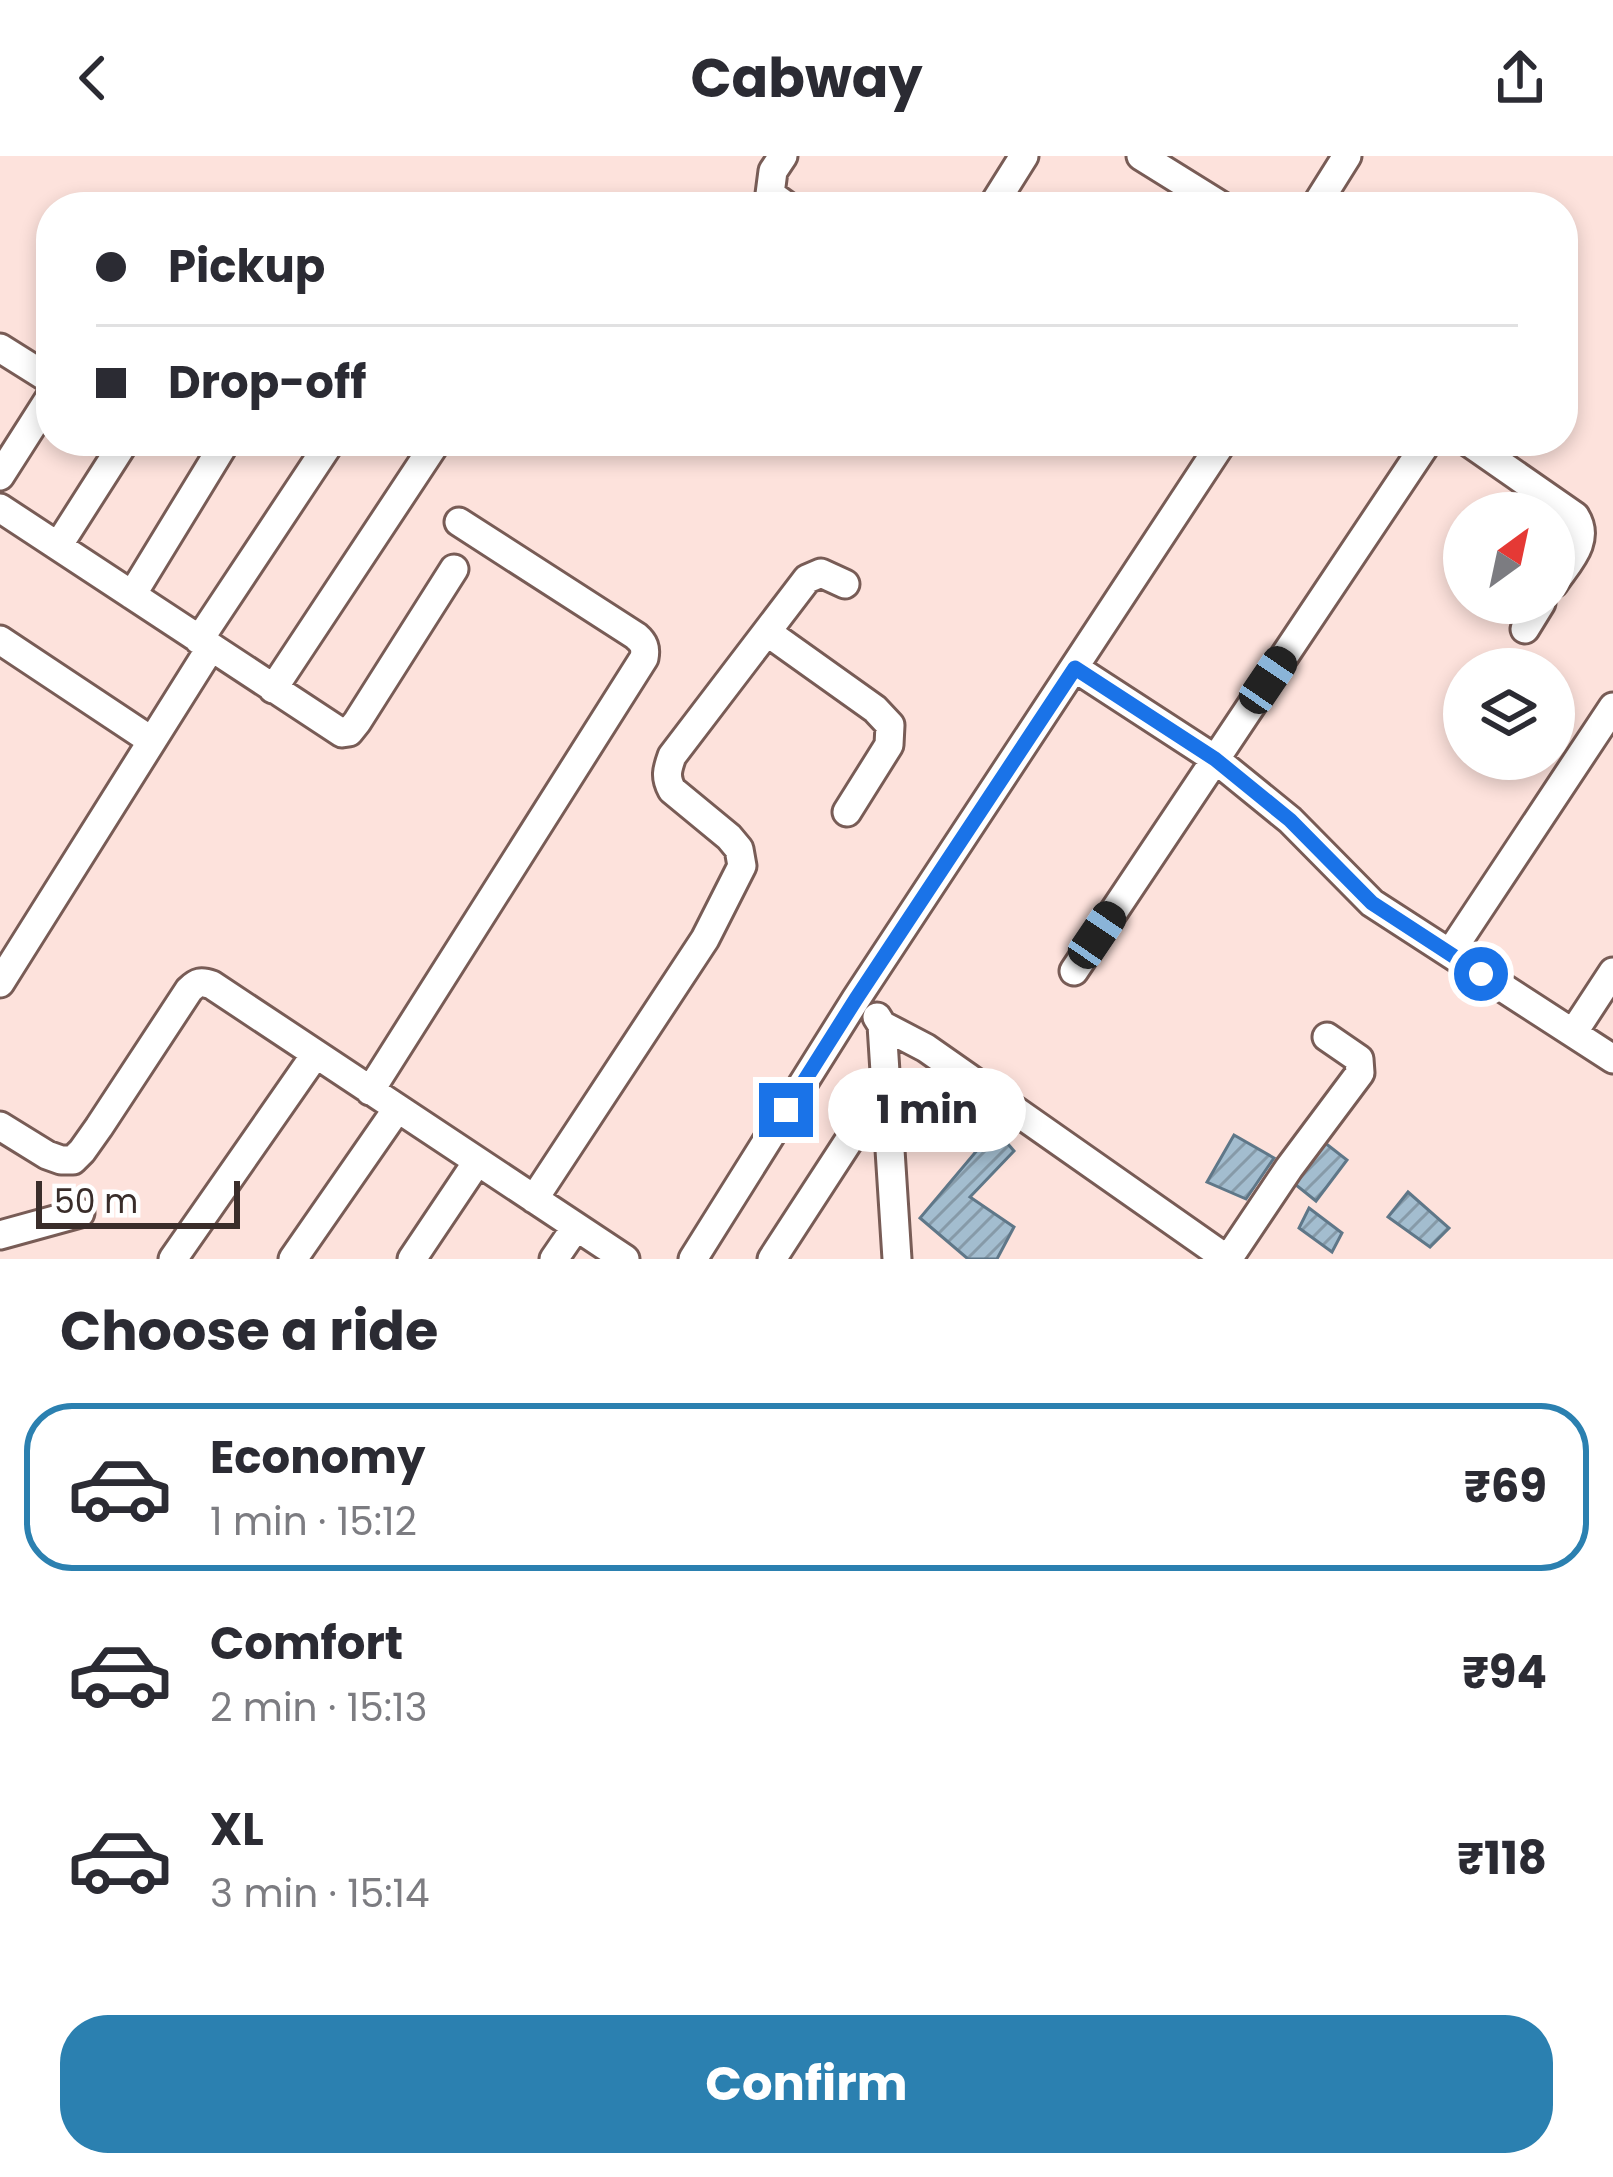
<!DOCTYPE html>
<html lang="en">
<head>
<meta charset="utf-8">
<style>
	body { margin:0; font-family:Poppins,sans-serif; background:#f2f2f3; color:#2b2b33; height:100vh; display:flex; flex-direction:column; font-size:45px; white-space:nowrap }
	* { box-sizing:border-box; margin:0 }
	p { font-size:39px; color:#7c7c81 }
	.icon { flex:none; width:66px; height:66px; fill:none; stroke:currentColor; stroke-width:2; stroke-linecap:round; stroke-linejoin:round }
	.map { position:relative; height:1103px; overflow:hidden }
	.panel { display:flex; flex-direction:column; background:#fff; flex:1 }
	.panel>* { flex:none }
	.top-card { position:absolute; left:36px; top:36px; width:1542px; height:264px; border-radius:48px; box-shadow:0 6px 18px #0003; display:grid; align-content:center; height:264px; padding:0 60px; background:#fff }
	.needle { width:78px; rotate:33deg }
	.buttons { position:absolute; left:1443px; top:336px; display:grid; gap:24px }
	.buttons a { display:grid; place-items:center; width:132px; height:132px; border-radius:50%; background:#fff; box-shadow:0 6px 18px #0003; font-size:60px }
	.scale { position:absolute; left:36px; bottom:30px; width:204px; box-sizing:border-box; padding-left:12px; border:6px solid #3a2d2a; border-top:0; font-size:33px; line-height:42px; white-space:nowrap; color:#3a2d2a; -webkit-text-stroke:9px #fff; paint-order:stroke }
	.end { position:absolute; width:54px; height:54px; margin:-27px; border:15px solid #1a73e8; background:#fff; box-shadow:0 0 0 6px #fff }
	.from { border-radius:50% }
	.bubble { position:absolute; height:84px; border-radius:42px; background:#fff; box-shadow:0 6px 18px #0003; font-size:39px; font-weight:700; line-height:84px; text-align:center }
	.car { position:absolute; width:36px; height:72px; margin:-36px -18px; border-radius:15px; box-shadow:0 0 9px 3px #0007; background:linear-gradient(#222 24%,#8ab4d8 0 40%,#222 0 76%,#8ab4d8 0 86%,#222 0) }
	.top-card b { display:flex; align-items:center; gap:42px; height:114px; font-size:45px }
	.top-card b+b { border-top:3px solid #e1e1e2 }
	.top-card i { width:30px; height:30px; background:#2b2b33 }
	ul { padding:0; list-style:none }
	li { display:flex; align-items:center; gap:36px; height:168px; margin:0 24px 18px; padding:0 36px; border:6px solid transparent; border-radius:48px }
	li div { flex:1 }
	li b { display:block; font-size:45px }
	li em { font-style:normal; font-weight:700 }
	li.active { border-color:#2b80b0 }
	li>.icon { width:108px; height:108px; stroke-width:1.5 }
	h2 { padding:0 60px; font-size:54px; line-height:144px }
	.button { display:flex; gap:24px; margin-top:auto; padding:24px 60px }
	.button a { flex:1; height:138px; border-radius:48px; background:#2b80b0; color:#fff; font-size:48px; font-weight:700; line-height:138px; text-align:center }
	header { display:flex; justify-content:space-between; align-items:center; height:156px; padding:0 60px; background:#fff; font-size:54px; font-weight:700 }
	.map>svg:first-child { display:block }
</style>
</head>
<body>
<header><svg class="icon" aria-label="back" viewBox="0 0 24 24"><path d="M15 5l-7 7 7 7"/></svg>Cabway<svg class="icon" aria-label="share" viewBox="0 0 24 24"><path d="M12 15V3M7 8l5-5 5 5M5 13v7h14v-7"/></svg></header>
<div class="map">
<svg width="1613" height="1103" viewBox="0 0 1613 1103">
	<defs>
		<pattern id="building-hatch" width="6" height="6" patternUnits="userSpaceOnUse" patternTransform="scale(3)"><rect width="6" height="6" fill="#a3bdcf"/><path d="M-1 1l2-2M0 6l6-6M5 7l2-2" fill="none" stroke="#869aa8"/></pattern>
	</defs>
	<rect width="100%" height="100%" fill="#fde2dc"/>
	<path fill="url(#building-hatch)" stroke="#5f7788" stroke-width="3" d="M995,973L1014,995L970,1041L1014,1071L997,1103H968L920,1062Z
		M1234,979L1274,1002L1246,1043L1207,1026Z
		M1320,983L1347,1004L1316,1045L1291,1025Z
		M1408,1036L1449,1072L1430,1091L1388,1061Z
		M1309,1052L1342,1077L1332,1096L1299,1072Z"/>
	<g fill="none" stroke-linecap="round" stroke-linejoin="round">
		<g stroke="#785c56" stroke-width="33">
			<path id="minor" d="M783,0L773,15L770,38L788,51
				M1141,0L1223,51
				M992,51L1024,0
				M1315,51L1347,0
				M0,192L51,224
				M1467,285L1575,360C1591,385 1568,406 1554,427
				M0,320L51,240
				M0,352L342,577L349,576L357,566L454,413
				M58,390L125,285
				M132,439L226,285
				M1525,473L1541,447
				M767,476L875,553L890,569L889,589L847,656
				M0,484L152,585
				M199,484L331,285
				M1075,512L1215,603L1290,664L1372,747L1613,903
				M273,533L437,285
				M1450,797L1613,551
				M1074,815L1428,285
				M0,827L211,491
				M877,861L882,869L897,1103
				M882,869L926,892L1227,1103
				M1573,877L1613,816
				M370,935L644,502C646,492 644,487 636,480L459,366
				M0,970L47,999L61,1004H73L82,995L99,971L189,834C197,826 201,825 212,829L625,1103
				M534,1043L705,783L742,710L739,693L729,681L672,634C665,621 667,614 672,600L807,423L821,417L845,428
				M0,1079L80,1057
				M173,1103L315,899
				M293,1103L397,953
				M412,1103L477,1006
				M554,1103L576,1071
				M693,1103L856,843L1223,285
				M772,1103L848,986
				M1228,1103L1289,1012L1360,917L1359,903L1327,881"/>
		</g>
		<use href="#minor" stroke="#fff" stroke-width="27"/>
	</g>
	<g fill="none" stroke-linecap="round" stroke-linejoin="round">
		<path stroke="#1a73e8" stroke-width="15" d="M786,954L856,843L1075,512L1215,603L1290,664L1372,747L1481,818"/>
	</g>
</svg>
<div class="buttons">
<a><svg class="needle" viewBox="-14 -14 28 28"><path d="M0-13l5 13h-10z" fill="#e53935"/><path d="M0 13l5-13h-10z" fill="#7c7c81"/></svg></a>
<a><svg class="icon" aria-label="layers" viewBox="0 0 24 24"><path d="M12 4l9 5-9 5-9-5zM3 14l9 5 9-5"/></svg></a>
</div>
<div class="scale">50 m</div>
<i class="end from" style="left:1481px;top:818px"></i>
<i class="end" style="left:786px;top:954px"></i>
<div class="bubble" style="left:828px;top:912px;width:198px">1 min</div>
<i class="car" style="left:1268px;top:524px;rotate:34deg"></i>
<i class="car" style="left:1097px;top:779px;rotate:34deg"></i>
<div class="top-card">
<b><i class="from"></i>Pickup</b>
<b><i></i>Drop-off</b>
</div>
</div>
<section class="panel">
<h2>Choose a ride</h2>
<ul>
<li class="active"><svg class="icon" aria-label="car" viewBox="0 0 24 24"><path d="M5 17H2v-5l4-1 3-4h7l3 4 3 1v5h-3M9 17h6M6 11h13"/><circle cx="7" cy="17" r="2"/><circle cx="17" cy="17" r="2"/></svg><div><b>Economy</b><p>1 min · 15:12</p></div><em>₹69</em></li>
<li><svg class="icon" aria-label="car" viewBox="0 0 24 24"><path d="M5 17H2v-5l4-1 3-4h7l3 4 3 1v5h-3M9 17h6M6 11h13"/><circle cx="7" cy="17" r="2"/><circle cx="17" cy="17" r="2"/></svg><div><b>Comfort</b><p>2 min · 15:13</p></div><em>₹94</em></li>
<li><svg class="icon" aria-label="car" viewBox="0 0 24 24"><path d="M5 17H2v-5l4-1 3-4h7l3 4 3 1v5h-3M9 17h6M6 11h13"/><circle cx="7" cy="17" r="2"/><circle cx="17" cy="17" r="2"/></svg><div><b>XL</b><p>3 min · 15:14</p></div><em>₹118</em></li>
</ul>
<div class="button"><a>Confirm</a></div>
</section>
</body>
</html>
